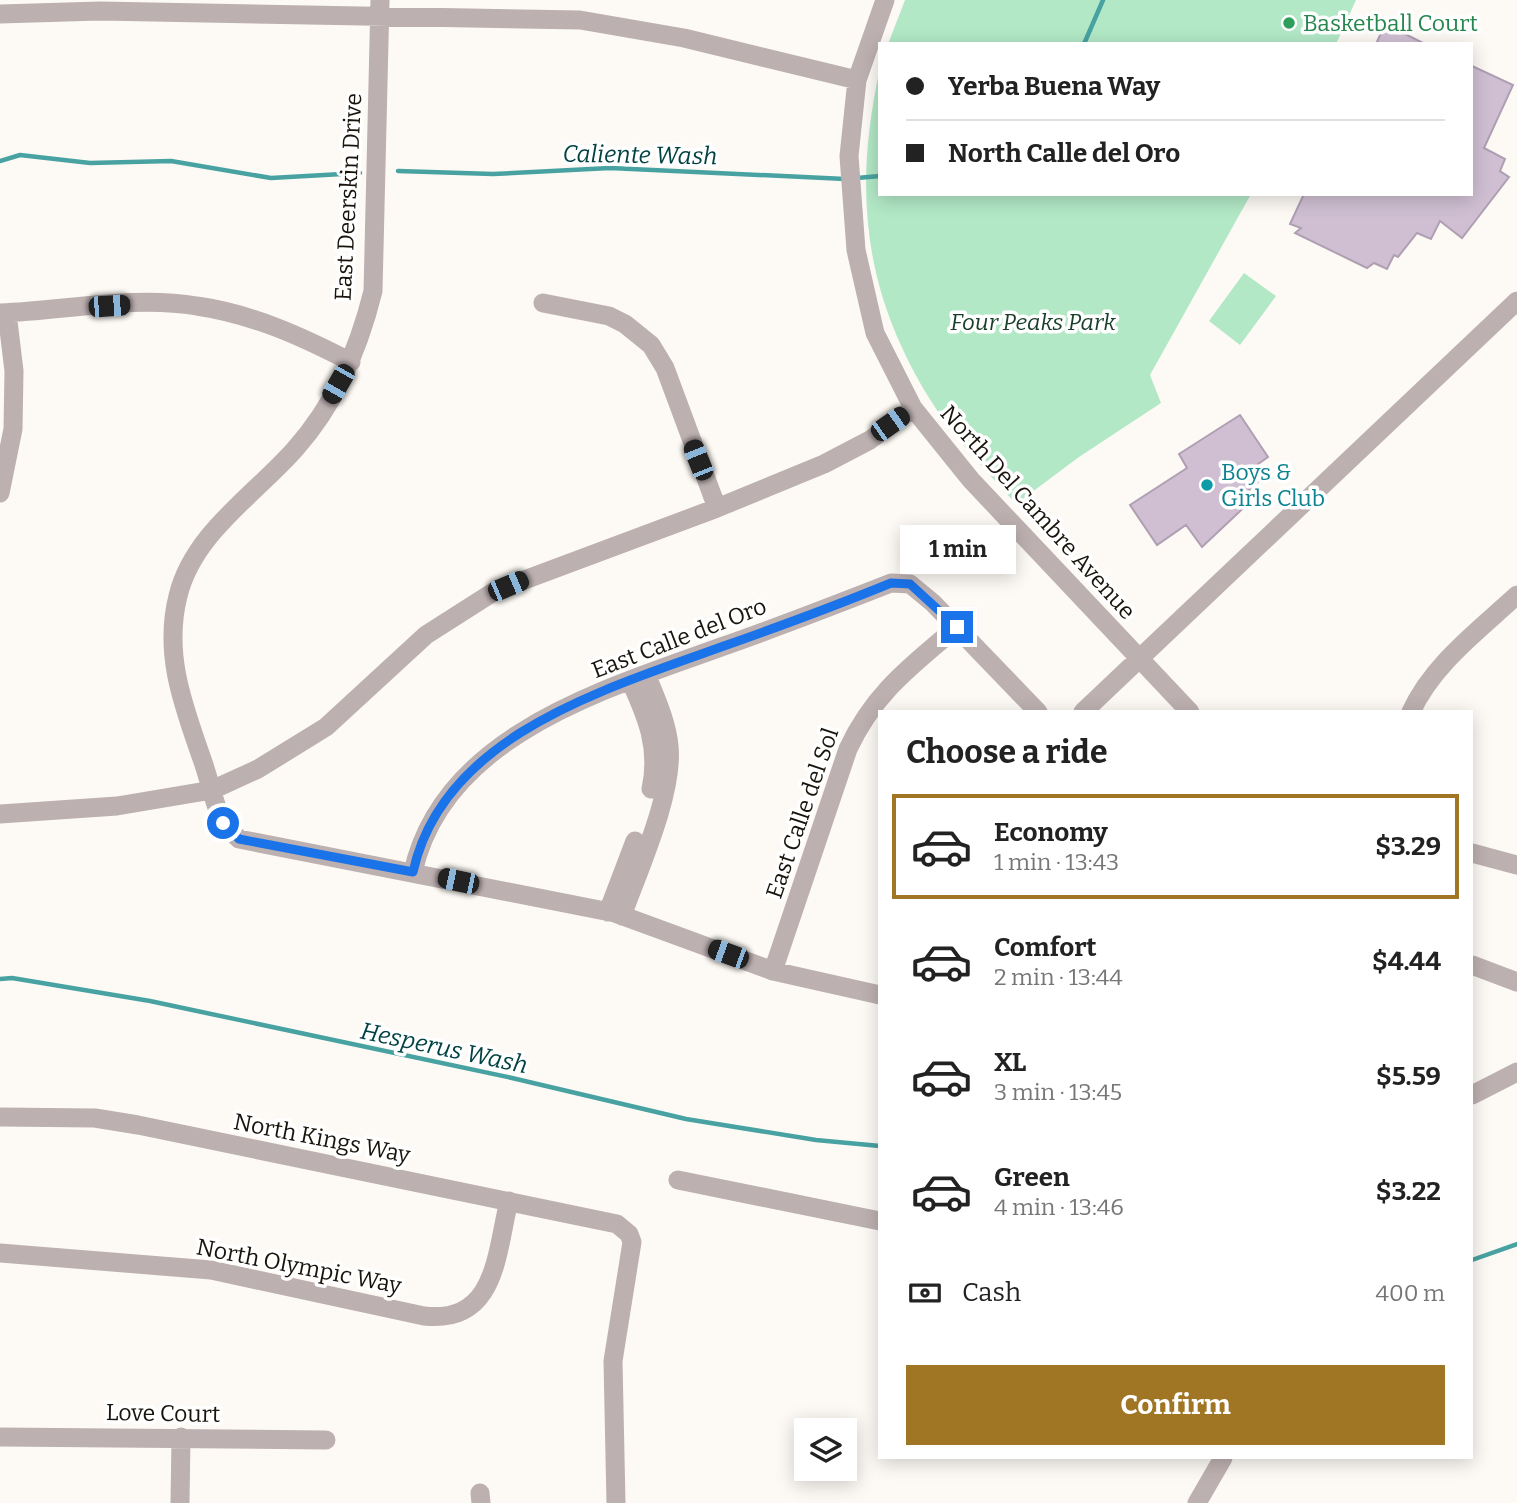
<!DOCTYPE html>
<html lang="en">
<head>
<meta charset="utf-8">
<style>
	body { margin:0; font-family:Bitter,serif; background:#f2f2f2; color:#222; height:100vh; display:flex; flex-direction:column; font-size:26px; white-space:nowrap }
	* { box-sizing:border-box; margin:0 }
	p { font-size:23px; color:#767676 }
	.icon { flex:none; width:38px; height:38px; fill:none; stroke:currentColor; stroke-width:2; stroke-linecap:round; stroke-linejoin:round }
	.map { position:relative; flex:1; overflow:hidden }
	.sheet { position:absolute; left:878px; top:710px; width:595px; height:749px; display:flex; flex-direction:column; background:#fff; border-radius:0px; box-shadow:0 4px 18px #0003 }
	.sheet>* { flex:none }
	.top-card { position:absolute; left:878px; top:42px; width:595px; height:154px; border-radius:0px; box-shadow:0 4px 18px #0003; display:grid; align-content:center; height:154px; padding:0 28px; background:#fff }
	.tools { position:absolute; left:794px; top:1418px; display:grid; gap:14px }
	.tools a { display:grid; place-items:center; width:63px; height:63px; border-radius:0px; background:#fff; box-shadow:0 4px 18px #0003; font-size:35px }
	.end { position:absolute; width:32px; height:32px; margin:-16px; border:9px solid #1a73e8; background:#fff; box-shadow:0 0 0 4px #fff }
	.from { border-radius:50% }
	.bubble { position:absolute; height:49px; border-radius:0px; background:#fff; box-shadow:0 4px 18px #0003; font-size:23px; font-weight:700; line-height:49px; text-align:center }
	.car { position:absolute; width:21px; height:42px; margin:-21px -10px; border-radius:9px; box-shadow:0 0 5px 2px #0007; background:linear-gradient(#222 24%,#8ab4d8 0 40%,#222 0 76%,#8ab4d8 0 86%,#222 0) }
	.top-card b { display:flex; align-items:center; gap:24px; height:66px; font-size:26px }
	.top-card b+b { border-top:2px solid #e0e0e0 }
	.top-card i { width:18px; height:18px; background:#222 }
	ul { padding:0; list-style:none }
	li { display:flex; align-items:center; gap:21px; height:105px; margin:0 14px 10px; padding:0 14px; border:4px solid transparent; border-radius:0px }
	li div { flex:1 }
	li b { display:block; font-size:26px }
	li em { font-style:normal; font-weight:700 }
	li.on { border-color:#a07625 }
	li>.icon { width:63px; height:63px; stroke-width:1.5 }
	h2 { padding:0 28px; font-size:32px; line-height:84px }
	.pay { display:flex; align-items:center; gap:18px; height:77px; padding:0 28px; font-size:26px }
	.pay p { margin-inline-start:auto }
	.cta { display:flex; gap:14px; margin-top:auto; padding:14px 28px }
	.cta a { flex:1; height:80px; border-radius:0px; background:#a07625; color:#fff; font-size:28px; font-weight:700; line-height:80px; text-align:center }
	.map>svg:first-child { display:block }
</style>
</head>
<body>
<div class="map">
<svg width="1517" height="1503" viewBox="0 0 1517 1503">
	<rect width="100%" height="100%" fill="#fdfaf5"/>
	<path fill="#b2e8c6" d="M905,0H1356L1336,44H888Z
		M880,68V194H1251L1150,375L1161,403L1079,457L1016,504C987,471 954,439 931,401C863,292 853,191 880,68Z
		M1244,273L1276,296L1240,345L1209,321Z"/>
	<g fill="none" stroke-linecap="round" stroke-linejoin="round">
		<path stroke="#48a2a2" stroke-width="4.5" d="M1084,44L1103,0
			M0,161L20,155L90,163L171,161L271,178L360,173
			M398,171L493,174L610,168L845,179
			M857,178L880,176
			M0,979L12,978L150,1001L512,1078L686,1119L816,1140L880,1146
			M1472,1260L1517,1244"/>
	</g>
	<path fill="#d0bfd3" stroke="#af9fb2" stroke-width="2" d="M1385,24L1425,44H1376Z
		M1472,66L1513,85L1484,148L1505,159L1500,171L1509,177L1462,238L1440,221L1431,239L1417,233L1398,257L1394,255L1387,269L1374,263L1367,268L1295,233L1301,228L1290,224L1304,194H1472Z
		M1240,415L1268,457L1254,467L1261,479L1249,490L1254,498L1202,547L1186,525L1157,545L1130,505L1187,468L1179,454Z"/>
	<g fill="none" stroke-linecap="round" stroke-linejoin="round">
		<path stroke="#bdb0b1" stroke-width="19" d="M380,0L373,291C359,348 335,404 296,448C256,494 193,533 178,596C163,655 184,707 203,762C210,782 214,804 223,823L239,839L615,913L773,971L880,995
			M885,0L857,80L849,156L856,250L875,333L913,408L971,480L1190,712
			M0,14L100,11L580,20L684,38L857,80
			M543,303L609,316L625,324L651,345L665,368L717,508
			M0,313C64,311 133,295 197,306C252,314 301,336 351,362
			M0,493L13,429L14,371L7,313
			M630,680C647,717 660,748 651,789
			M1083,712L1517,301
			M1411,712C1432,665 1479,630 1517,595
			M0,814L117,806L212,790L258,769L326,727L426,635L495,591L717,508L824,464L870,440L913,408
			M1472,853L1517,865
			M413,872C443,735 606,689 721,647C778,627 835,605 891,583L910,584L933,603L1038,712
			M608,912L635,841
			M622,916C638,871 674,793 669,746C667,722 655,696 646,674
			M1472,965L1517,982
			M773,971L848,749C874,693 911,666 957,627
			M1472,1095L1517,1072
			M0,1117L95,1118L138,1125L617,1224L629,1234L632,1242L613,1361L616,1503
			M678,1180L880,1221
			M0,1253L211,1270L424,1316C497,1324 496,1253 509,1201
			M0,1437L326,1440
			M480,1493L481,1503
			M180,1503L181,1437
			M1197,1503L1223,1458"/>
	</g>
	<g fill="none" stroke-linecap="round" stroke-linejoin="round">
		<path stroke="#1a73e8" stroke-width="9" d="M223,823L239,839L413,872C443,735 606,689 721,647C778,627 835,606 891,583L910,584L957,627"/>
	</g>
	<circle fill="#2e9e5b" stroke="#fff" stroke-width="2.5" cx="1289" cy="23" r="7"/>
	<circle fill="#0f9aa8" stroke="#fff" stroke-width="2.5" cx="1207" cy="485" r="7"/>
	<g text-anchor="middle" dominant-baseline="central" stroke-width="7" stroke-linejoin="round" paint-order="stroke">
		<g font-size="23" fill="#27864d" stroke="#fff" text-anchor="start">
			<text x="1303" y="23">Basketball Court</text>
		</g>
		<g font-size="23" fill="#18130b" stroke="#fff">
			<text transform="translate(348 197) rotate(-87)">East Deerskin Drive</text>
			<text transform="translate(1038 512) rotate(48)">North Del Cambre Avenue</text>
			<text transform="translate(679 638) rotate(-21)">East Calle del Oro</text>
			<text transform="translate(802 813) rotate(-71)">East Calle del Sol</text>
			<text transform="translate(322 1138) rotate(11)">North Kings Way</text>
			<text transform="translate(299 1266) rotate(11)">North Olympic Way</text>
			<text transform="translate(163 1413) rotate(1)">Love Court</text>
		</g>
		<g font-size="23" font-style="italic" fill="#193f2a" stroke="#fff">
			<text x="1033" y="322">Four Peaks Park</text>
		</g>
		<g font-size="23" fill="#0d838f" stroke="#fff" text-anchor="start">
			<text x="1221" y="472">Boys &amp;<tspan x="1221" dy="26">Girls Club</tspan></text>
		</g>
		<g font-size="24" font-style="italic" fill="#024243" stroke="#fff">
			<text transform="translate(640 155) rotate(1)">Caliente Wash</text>
			<text transform="translate(444 1048) rotate(12)">Hesperus Wash</text>
		</g>
	</g>
</svg>
<div class="tools">
<a><svg class="icon" aria-label="layers" viewBox="0 0 24 24"><path d="M12 4l9 5-9 5-9-5zM3 14l9 5 9-5"/></svg></a>
</div>
<i class="end from" style="left:223px;top:823px"></i>
<i class="end" style="left:957px;top:627px"></i>
<div class="bubble" style="left:900px;top:525px;width:116px">1 min</div>
<i class="car" style="left:109px;top:306px;rotate:86deg"></i>
<i class="car" style="left:338px;top:384px;rotate:210deg"></i>
<i class="car" style="left:890px;top:424px;rotate:55deg"></i>
<i class="car" style="left:698px;top:460px;rotate:338deg"></i>
<i class="car" style="left:508px;top:586px;rotate:67deg"></i>
<i class="car" style="left:458px;top:881px;rotate:282deg"></i>
<i class="car" style="left:728px;top:954px;rotate:290deg"></i>
<div class="top-card">
<b><i class="from"></i>Yerba Buena Way</b>
<b><i></i>North Calle del Oro</b>
</div>
<section class="sheet">
<h2>Choose a ride</h2>
<ul>
<li class="on"><svg class="icon" aria-label="car" viewBox="0 0 24 24"><path d="M5 17H2v-5l4-1 3-4h7l3 4 3 1v5h-3M9 17h6M6 11h13"/><circle cx="7" cy="17" r="2"/><circle cx="17" cy="17" r="2"/></svg><div><b>Economy</b><p>1 min · 13:43</p></div><em>$3.29</em></li>
<li><svg class="icon" aria-label="car" viewBox="0 0 24 24"><path d="M5 17H2v-5l4-1 3-4h7l3 4 3 1v5h-3M9 17h6M6 11h13"/><circle cx="7" cy="17" r="2"/><circle cx="17" cy="17" r="2"/></svg><div><b>Comfort</b><p>2 min · 13:44</p></div><em>$4.44</em></li>
<li><svg class="icon" aria-label="car" viewBox="0 0 24 24"><path d="M5 17H2v-5l4-1 3-4h7l3 4 3 1v5h-3M9 17h6M6 11h13"/><circle cx="7" cy="17" r="2"/><circle cx="17" cy="17" r="2"/></svg><div><b>XL</b><p>3 min · 13:45</p></div><em>$5.59</em></li>
<li><svg class="icon" aria-label="car" viewBox="0 0 24 24"><path d="M5 17H2v-5l4-1 3-4h7l3 4 3 1v5h-3M9 17h6M6 11h13"/><circle cx="7" cy="17" r="2"/><circle cx="17" cy="17" r="2"/></svg><div><b>Green</b><p>4 min · 13:46</p></div><em>$3.22</em></li>
</ul>
<div class="pay"><svg class="icon" aria-label="cash" viewBox="0 0 24 24"><path d="M3 7h18v10H3z"/><circle cx="12" cy="12" r="2"/></svg>Cash<p>400 m</p></div>
<div class="cta"><a>Confirm</a></div>
</section>
</div>
</body>
</html>
